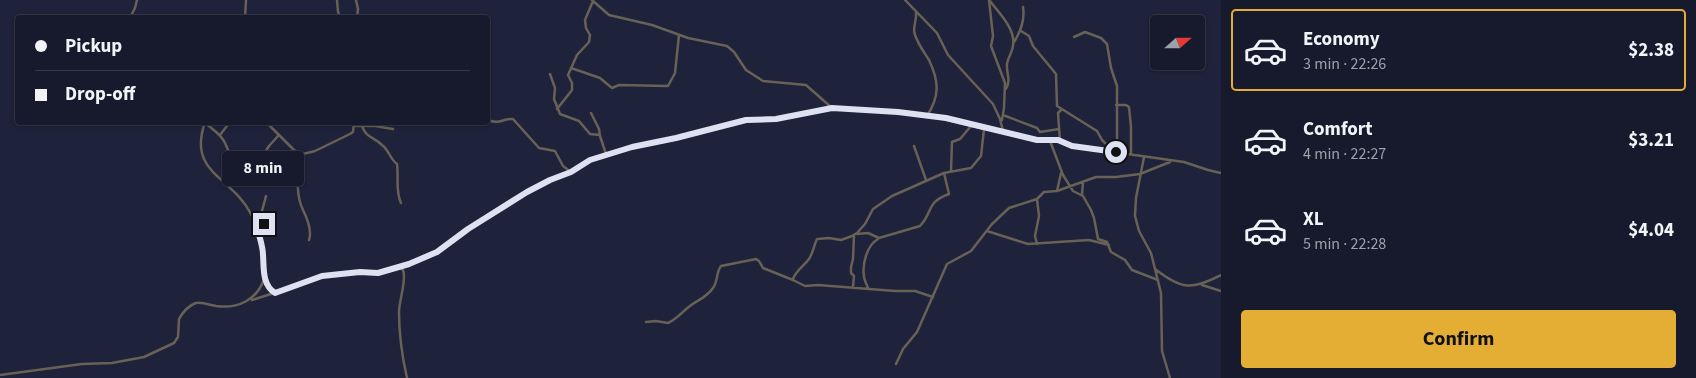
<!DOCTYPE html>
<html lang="en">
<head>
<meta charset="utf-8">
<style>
	body { margin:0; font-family:"Source Sans 3",sans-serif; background:#232738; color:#f1f3f6; height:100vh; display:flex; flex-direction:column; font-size:19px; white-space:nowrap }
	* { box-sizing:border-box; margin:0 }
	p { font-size:16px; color:#9ea1a9 }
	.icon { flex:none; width:28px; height:28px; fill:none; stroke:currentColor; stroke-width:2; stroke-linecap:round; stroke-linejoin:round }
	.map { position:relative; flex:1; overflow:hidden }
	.details { display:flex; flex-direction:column; background:#161a2c; width:475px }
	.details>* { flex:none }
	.top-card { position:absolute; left:15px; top:15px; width:475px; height:110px; border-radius:5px; box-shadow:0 1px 4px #0004,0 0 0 1px #353848; display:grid; align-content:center; height:110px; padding:0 20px; background:#161a2c }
	.needle { width:32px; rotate:69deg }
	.controls { position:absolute; left:1150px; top:15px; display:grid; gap:10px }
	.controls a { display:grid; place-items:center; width:55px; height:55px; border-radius:5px; background:#161a2c; box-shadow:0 1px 4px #0004,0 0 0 1px #353848; font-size:25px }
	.end { position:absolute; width:22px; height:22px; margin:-11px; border:6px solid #dde1f1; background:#111; box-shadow:0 0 0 2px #111 }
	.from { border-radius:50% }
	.bubble { position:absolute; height:35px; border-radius:5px; background:#161a2c; box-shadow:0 1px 4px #0004,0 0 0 1px #353848; font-size:16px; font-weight:700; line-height:35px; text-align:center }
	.top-card b { display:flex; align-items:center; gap:18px; height:48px; font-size:19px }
	.top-card b+b { border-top:1px solid #353848 }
	.top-card i { width:12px; height:12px; background:#f1f3f6 }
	ul { padding:9px 0 0; list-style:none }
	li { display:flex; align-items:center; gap:15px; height:82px; margin:0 10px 8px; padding:0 10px; border:2px solid transparent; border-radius:5px }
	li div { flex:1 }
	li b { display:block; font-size:19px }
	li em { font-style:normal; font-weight:700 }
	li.active { border-color:#e4ae35 }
	li>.icon { width:45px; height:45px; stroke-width:1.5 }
	.button { display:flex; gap:10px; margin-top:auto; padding:10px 20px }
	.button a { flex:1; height:58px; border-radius:5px; background:#e4ae35; color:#111; font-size:20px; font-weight:700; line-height:58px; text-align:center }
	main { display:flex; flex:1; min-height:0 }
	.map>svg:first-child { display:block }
</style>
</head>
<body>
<main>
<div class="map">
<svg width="1221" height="378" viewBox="0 0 1221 378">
	<rect width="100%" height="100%" fill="#1e223a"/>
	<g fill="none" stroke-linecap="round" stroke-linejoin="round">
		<path stroke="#686155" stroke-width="2.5" d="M337,0L338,12L341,18
			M356,0L358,9L357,18
			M592,0L609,15L652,25L688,38L727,46L734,52L746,70L763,81L806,85L832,108L898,112L935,117L984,129L1003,131L1032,139L1058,140L1078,147L1184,162L1208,170L1221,173
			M905,0L937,33L948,55L993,104L1000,119L1003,131
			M989,0L993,36L991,46L1005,83L1004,108L1002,120
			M990,1C998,12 1016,29 1013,45C1013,51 1008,57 1007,64C1006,74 1012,81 1005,90
			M916,13C917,21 912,27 915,35C918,44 924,52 929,60C939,81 940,96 927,116
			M130,18L135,8L137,0
			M245,18L246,0
			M1021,31L1029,36L1033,46L1056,74L1057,106L1097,131L1102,140L1112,150
			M1074,37L1085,32L1101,38L1107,44L1111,68L1117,86V152
			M1014,42C1021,31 1025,19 1023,7
			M571,68L600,78L612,88L619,85L668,86L675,73L679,35
			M550,74L555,88L554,99L560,114L579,121L590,134L600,135
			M1116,105H1126L1129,107L1131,127V154
			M557,109L572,90V83L568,75L577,55L589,42L590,35L586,28L585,20L593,1
			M591,113L599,129L600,136L606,154
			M1003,115L1037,128L1040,132L1059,129
			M488,120C501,125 502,118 513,119L539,148L555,151L563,166L571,172
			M205,122C187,174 232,176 251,214C257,225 260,238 263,250C265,265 261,282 274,293L322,276L360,273H378L424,259L437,252L468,229L527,193L550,180L571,172L590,160L607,154L635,146L677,138L746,120L776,119L832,108
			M266,122L299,155C298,172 295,194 303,210C307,218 312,231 309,240
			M205,123C212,129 221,134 225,143C231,155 231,164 242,174
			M354,126H375L393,129
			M362,126C366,138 374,137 382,145C389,150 390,159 397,164C399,178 395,190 401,203
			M220,135L230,122
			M1050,141L1063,175L1073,191L1083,196L1091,210L1094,218L1098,239L1107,242L1111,252L1125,260L1132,270L1158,280
			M1060,141L1058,113L1061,110
			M914,146L926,180
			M299,155L315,151L350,134L353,132L354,122
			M1144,157L1136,198L1135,216L1139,231L1151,253L1161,293L1162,351L1170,378
			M250,169L253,179
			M951,171L952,142L960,139L971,126
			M239,177C250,181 281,185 291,179C293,178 296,175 297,173
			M225,181H229L239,177L257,165L269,146L278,136
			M1057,191L1061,173
			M1082,195L1083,182
			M258,231L264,223L262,211L266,196
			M987,231L1028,244L1089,240L1109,245
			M857,234L868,233L879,238L920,226C934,211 925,203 949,194L944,173
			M1037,244L1035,236L1039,216L1037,199
			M400,268L403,270C407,280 399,300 399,312C399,334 402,356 407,378
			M1155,269C1182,290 1191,290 1221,275
			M793,279C796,270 804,266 809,259C813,253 814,245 817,239L829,238L841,240L852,236L857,233L865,224L873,209L892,196L944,173L971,168L981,156L984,129
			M1202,285L1221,291
			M853,287L854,276L851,273V267L853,259L854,235
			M868,288C867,285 864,280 864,276C862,264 867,245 878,239
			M252,300L274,293
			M646,322L656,321L668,323C677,319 683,311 690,306C698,300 707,297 713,288C718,282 716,272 721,266L756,259L759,261L763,268L793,280L805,286L818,285L895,291H915L933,297
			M896,364L903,349L917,332L947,264L971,251L992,224L1009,208L1037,199L1044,192L1057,191L1096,177H1116L1140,174L1170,162
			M0,375L82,364L112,363L144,357L174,343L178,337L179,319C182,313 189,305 196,303C203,302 210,305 216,306C238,309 257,300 264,279"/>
	</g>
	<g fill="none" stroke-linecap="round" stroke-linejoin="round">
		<path stroke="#dde1f1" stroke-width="6" d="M264,224L258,231C260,239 263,247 263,255C264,268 262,285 275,293L322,276L360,272L378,273L409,264L437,252L468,229L527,192L550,180L571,172L590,160L632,147L676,138L746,120L776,119L832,108L898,112L946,118L1037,140H1058L1072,146L1116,152"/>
	</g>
</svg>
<div class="controls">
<a><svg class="needle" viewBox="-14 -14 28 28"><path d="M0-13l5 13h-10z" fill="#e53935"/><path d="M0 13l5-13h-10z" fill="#9ea1a9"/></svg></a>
</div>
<i class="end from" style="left:1116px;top:152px"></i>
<i class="end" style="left:264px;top:224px"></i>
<div class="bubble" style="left:222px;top:151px;width:82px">8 min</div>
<div class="top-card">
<b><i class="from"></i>Pickup</b>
<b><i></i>Drop-off</b>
</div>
</div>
<section class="details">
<ul>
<li class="active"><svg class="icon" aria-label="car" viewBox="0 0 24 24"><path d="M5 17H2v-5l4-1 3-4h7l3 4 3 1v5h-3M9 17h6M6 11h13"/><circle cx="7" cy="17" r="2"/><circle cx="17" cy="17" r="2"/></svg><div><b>Economy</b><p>3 min · 22:26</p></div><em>$2.38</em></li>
<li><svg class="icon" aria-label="car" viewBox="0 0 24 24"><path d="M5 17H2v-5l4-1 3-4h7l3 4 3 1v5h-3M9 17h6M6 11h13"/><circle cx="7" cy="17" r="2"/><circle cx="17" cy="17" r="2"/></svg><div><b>Comfort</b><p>4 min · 22:27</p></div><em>$3.21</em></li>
<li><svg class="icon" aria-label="car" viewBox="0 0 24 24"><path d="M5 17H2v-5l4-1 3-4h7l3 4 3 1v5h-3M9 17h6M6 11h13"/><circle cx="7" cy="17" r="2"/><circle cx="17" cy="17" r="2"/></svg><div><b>XL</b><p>5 min · 22:28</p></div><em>$4.04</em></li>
</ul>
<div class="button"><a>Confirm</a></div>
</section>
</main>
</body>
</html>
